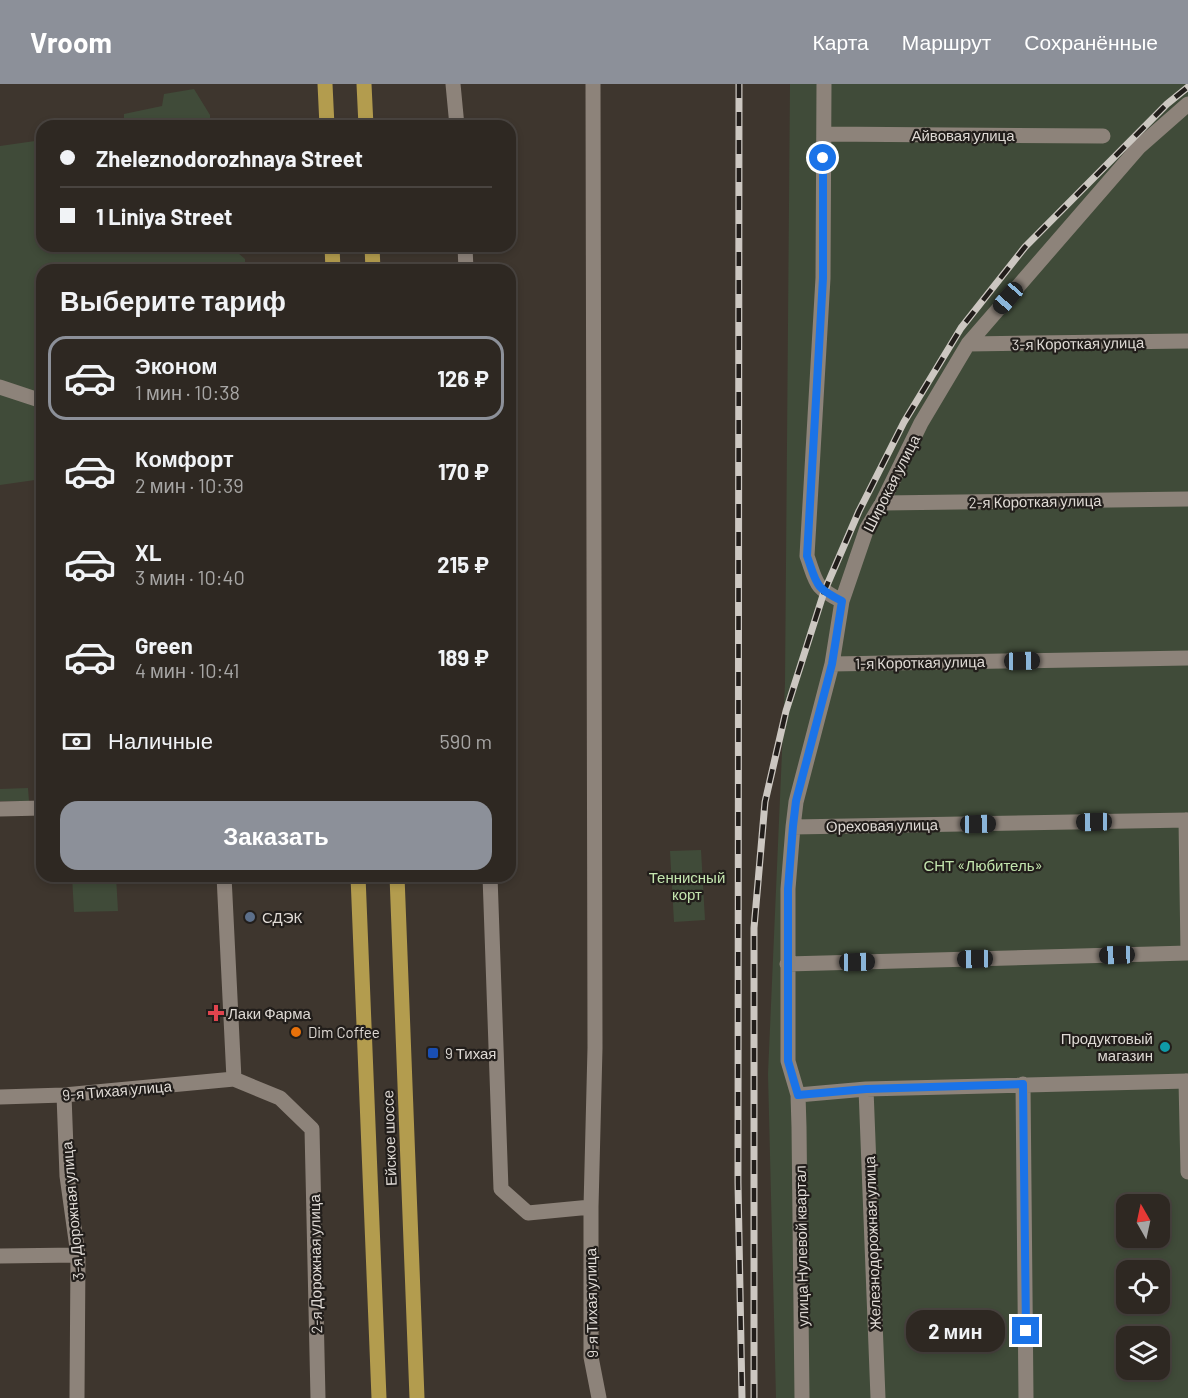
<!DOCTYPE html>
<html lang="ru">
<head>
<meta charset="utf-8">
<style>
	body { margin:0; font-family:Barlow,sans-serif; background:#36302a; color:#f1f3f6; height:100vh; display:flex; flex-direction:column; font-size:22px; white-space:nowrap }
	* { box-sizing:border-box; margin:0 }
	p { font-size:20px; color:#a7a6a5 }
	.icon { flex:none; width:33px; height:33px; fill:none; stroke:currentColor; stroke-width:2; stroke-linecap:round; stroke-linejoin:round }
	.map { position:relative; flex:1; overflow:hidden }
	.details { position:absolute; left:36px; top:180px; width:480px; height:618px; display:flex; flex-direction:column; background:#2e2822; border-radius:18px; box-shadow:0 3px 9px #0003,0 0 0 2px #494440 }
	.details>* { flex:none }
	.hud { position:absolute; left:36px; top:36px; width:480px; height:132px; border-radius:18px; box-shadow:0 3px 9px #0003,0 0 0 2px #494440; display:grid; align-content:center; height:132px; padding:0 24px; background:#2e2822 }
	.needle { width:39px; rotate:351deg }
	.tools { position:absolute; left:1116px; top:1110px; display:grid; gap:12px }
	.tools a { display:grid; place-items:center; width:54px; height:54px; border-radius:12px; background:#2e2822; box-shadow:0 3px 9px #0003,0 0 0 2px #494440; font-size:30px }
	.end { position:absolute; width:27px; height:27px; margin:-14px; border:8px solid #1a73e8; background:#fff; box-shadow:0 0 0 3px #fff }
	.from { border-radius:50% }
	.bubble { position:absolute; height:42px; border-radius:18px; background:#2e2822; box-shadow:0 3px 9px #0003,0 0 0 2px #494440; font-size:20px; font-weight:700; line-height:42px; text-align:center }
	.car { position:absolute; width:18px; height:36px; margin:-18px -9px; border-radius:8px; box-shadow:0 0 4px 2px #0007; background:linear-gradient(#222 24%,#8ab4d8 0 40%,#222 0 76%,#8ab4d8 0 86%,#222 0) }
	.hud b { display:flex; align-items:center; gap:21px; height:57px; font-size:22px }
	.hud b+b { border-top:2px solid #494440 }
	.hud i { width:15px; height:15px; background:#f1f3f6 }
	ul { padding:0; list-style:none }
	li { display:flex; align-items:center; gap:18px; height:84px; margin:0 12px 9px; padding:0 12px; border:3px solid transparent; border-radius:18px }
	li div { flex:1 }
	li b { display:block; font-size:22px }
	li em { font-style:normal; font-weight:700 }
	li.current { border-color:#8c9099 }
	li>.icon { width:54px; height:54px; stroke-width:1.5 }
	h2 { padding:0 24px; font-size:27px; line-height:72px }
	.pay { display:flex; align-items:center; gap:15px; height:66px; padding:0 24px; font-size:22px }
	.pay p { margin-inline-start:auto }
	.action { display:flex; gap:12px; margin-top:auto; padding:12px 24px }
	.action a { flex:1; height:69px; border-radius:18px; background:#8c9099; color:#fff; font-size:24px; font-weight:700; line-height:69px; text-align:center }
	header { display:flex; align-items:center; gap:36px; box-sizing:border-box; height:84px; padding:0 30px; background:#8c9099; color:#fff }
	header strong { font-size:28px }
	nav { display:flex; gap:33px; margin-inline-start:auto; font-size:21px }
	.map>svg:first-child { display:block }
</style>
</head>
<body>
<header>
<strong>Vroom</strong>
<nav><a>Карта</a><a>Маршрут</a><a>Сохранённые</a></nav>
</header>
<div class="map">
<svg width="1188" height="1314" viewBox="0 0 1188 1314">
	<rect width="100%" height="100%" fill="#3e362e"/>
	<path fill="#404b39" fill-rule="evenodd" d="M790,0H1188V1314H776L768,990L785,599ZM1126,1120H1160V1154H1126ZM1126,1186H1160V1220H1126ZM1126,1252H1160V1286H1126Z
		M194,5L210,31V42H124V30L162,22L164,10Z
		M42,56V162H230L245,175V186H42V395L0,401V62Z
		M28,704L29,717H0V705Z
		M701,766L705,836L674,838L670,767Z
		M72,792H116L118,827L74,828Z"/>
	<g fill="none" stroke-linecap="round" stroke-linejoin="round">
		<path stroke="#8d837a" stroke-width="15" d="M453,0L457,42
			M593,0L595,964L591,1123V1273L599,1314
			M824,0L823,194L807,472C817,500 814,503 842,517
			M824,50L1103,52
			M465,162L466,186
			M968,260L1188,257
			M0,303L42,317
			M882,419L1188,415
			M832,580L1188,574
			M0,725L42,724
			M793,743L1188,736
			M224,792L234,995
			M490,792L501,1105L528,1129L591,1123
			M787,880L1188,869L1186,736
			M1186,997L1188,1088
			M1023,1000L1026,1314
			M866,1005L878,1314
			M64,1011L67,1092L78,1171L77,1314
			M798,1011L866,1005L1188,997
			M0,1013L64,1011L234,995L280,1014L312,1045L318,1314
			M0,1172L78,1171
			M802,1314L799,1043L798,1011L788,977V805L793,743L796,718L832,580L842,517L867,444L882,419L921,339L968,260L1139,63L1188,20"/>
		<path stroke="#b39c4e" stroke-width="15" d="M325,0L327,42
			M364,0L366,42
			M332,162L333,186
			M372,162L373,186
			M358,792L379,1314
			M397,792L417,1314"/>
		<g stroke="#ccc7c1" stroke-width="7">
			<path id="rail" d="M739,0L738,1099L742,1314
				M754,1314V844L765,718L786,627L824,508L859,427L904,338L961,244L1025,163L1167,20L1188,3"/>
		</g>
		<use href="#rail" stroke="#221e1b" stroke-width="4.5" stroke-dasharray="14" stroke-linecap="butt"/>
	</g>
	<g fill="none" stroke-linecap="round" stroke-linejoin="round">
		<path stroke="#1a73e8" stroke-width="8" d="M823,74V194L807,472C817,500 814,503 842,517L832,580L796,717L793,742L788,805V977L798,1011L866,1005L1023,1000L1026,1247"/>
	</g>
	<circle fill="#5c6f8a" stroke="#221e1b" stroke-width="2" cx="250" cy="833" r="6"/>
	<path fill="#e0444e" stroke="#221e1b" stroke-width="2" d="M213 920h6v6h6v6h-6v6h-6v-6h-6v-6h6z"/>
	<circle fill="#e8710a" stroke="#221e1b" stroke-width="2" cx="296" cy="948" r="6"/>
	<circle fill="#0f9aa8" stroke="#221e1b" stroke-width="2" cx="1165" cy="963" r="6"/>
	<rect fill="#1a4fb4" stroke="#221e1b" stroke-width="2" x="427" y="963" width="12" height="12" rx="3"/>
	<g text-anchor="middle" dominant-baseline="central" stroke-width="4.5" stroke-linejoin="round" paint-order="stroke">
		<g font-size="15" fill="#dfdad5" stroke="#221e1b">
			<text x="963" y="51">Айвовая улица</text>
			<text transform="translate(1078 259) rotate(-1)">3-я Короткая улица</text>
			<text transform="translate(891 399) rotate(-63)">Широкая улица</text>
			<text transform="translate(1035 417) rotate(-1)">2-я Короткая улица</text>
			<text transform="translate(920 578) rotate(-1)">1-я Короткая улица</text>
			<text transform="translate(882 741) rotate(-1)">Ореховая улица</text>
			<text transform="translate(117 1006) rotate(-5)">9-я Тихая улица</text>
			<text transform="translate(389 1054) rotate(-92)">Ейское шоссе</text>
			<text transform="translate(72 1127) rotate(-95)">3-я Дорожная улица</text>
			<text transform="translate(872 1159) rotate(-92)">Железнодорожная улица</text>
			<text transform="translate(801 1162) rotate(-91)">улица Нулевой квартал</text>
			<text transform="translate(315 1180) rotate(-91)">2-я Дорожная улица</text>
			<text transform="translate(591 1219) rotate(-91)">9-я Тихая улица</text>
		</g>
		<g font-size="15" fill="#c3e5ae" stroke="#221e1b">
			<text x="983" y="781">СНТ «Любитель»</text>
			<text x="687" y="793">Теннисный<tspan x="687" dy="17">корт</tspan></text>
		</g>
		<g font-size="15" fill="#dfdad5" stroke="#221e1b" text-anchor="start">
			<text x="262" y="833">СДЭК</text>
			<text x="228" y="929">Лаки Фарма</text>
			<text x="308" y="948">Dim Coffee</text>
			<text x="1153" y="954" text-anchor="end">Продуктовый<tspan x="1153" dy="17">магазин</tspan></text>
			<text x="445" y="969">9 Тихая</text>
		</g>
	</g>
</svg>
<div class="tools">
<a><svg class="needle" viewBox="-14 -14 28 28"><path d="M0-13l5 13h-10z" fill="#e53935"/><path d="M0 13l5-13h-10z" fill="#a7a6a5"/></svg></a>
<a><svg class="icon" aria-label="locate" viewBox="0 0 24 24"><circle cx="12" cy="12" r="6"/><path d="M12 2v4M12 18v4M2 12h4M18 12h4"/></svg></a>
<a><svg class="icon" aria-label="layers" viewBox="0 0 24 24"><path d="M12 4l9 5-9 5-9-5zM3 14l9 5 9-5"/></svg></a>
</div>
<i class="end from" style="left:823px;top:74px"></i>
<i class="end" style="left:1026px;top:1247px"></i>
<div class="bubble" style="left:906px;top:1226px;width:99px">2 мин</div>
<i class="car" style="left:1008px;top:214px;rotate:221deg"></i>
<i class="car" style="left:1022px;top:577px;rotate:89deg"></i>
<i class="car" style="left:1094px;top:738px;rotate:269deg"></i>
<i class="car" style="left:978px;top:740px;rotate:89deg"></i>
<i class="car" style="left:1117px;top:871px;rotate:268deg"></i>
<i class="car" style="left:975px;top:875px;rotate:269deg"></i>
<i class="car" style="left:857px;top:878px;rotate:89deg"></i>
<div class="hud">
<b><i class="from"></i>Zheleznodorozhnaya Street</b>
<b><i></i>1 Liniya Street</b>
</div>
<section class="details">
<h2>Выберите тариф</h2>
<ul>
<li class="current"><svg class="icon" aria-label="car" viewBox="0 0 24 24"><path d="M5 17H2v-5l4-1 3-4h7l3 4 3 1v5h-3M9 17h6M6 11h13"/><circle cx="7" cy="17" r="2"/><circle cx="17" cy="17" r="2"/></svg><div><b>Эконом</b><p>1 мин · 10:38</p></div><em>126 ₽</em></li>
<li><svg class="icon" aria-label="car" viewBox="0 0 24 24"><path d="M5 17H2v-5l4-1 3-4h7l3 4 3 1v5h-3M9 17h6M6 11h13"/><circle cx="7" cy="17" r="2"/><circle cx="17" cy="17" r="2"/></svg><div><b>Комфорт</b><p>2 мин · 10:39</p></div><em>170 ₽</em></li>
<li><svg class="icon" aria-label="car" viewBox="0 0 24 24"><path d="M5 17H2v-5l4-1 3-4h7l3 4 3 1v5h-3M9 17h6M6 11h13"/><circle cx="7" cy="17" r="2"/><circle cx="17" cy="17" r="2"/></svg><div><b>XL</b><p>3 мин · 10:40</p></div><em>215 ₽</em></li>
<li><svg class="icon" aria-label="car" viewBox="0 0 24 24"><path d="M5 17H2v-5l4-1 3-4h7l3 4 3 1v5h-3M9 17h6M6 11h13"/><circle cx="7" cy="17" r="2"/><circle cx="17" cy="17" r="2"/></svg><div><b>Green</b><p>4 мин · 10:41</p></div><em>189 ₽</em></li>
</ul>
<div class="pay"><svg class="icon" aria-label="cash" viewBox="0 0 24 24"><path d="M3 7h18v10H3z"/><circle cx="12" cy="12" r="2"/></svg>Наличные<p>590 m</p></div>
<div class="action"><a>Заказать</a></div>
</section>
</div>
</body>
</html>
